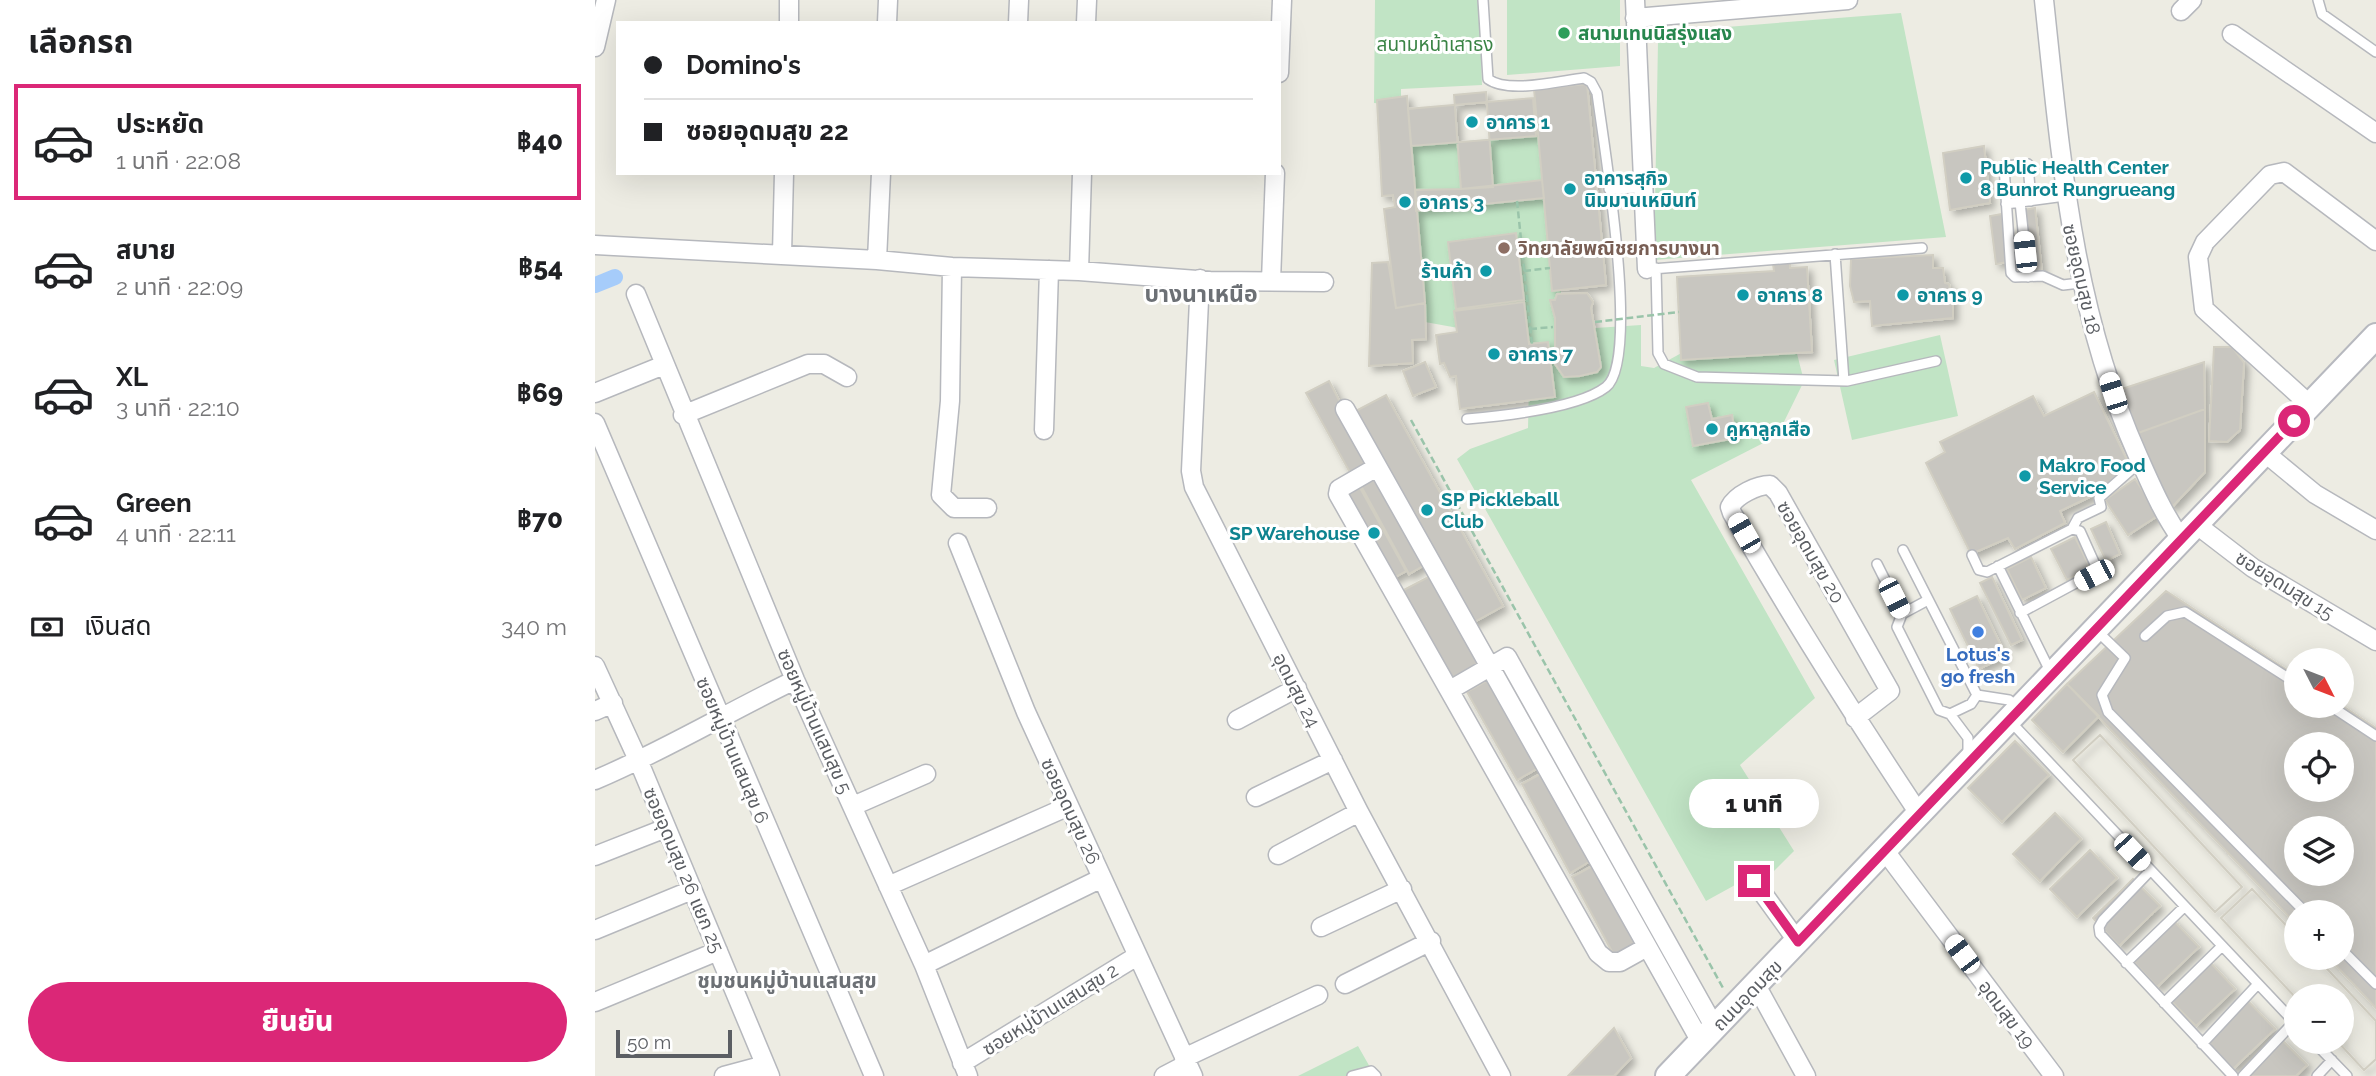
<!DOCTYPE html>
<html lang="th">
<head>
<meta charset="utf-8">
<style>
	body { margin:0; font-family:Raleway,"Noto Sans Thai",sans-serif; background:#f2f2f2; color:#202124; height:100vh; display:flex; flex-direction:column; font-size:26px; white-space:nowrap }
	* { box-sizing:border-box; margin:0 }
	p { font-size:23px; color:#757577 }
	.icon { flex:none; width:38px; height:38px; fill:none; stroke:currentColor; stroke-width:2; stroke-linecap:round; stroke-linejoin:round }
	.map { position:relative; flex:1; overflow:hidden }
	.details { display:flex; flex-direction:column; background:#fff; width:595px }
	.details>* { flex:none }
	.banner { position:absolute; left:21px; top:21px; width:665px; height:154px; border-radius:0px; box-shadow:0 7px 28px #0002; display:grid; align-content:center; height:154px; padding:0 28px; background:#fff }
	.needle { width:46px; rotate:132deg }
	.tools { position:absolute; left:1689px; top:648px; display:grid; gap:14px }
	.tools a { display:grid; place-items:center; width:70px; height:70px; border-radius:50%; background:#fff; box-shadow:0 7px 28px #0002; font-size:35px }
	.scale { position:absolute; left:21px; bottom:18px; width:116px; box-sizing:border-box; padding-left:7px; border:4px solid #5b5e63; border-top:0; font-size:19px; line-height:24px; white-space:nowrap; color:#5b5e63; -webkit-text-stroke:5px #fff; paint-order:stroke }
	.end { position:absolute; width:32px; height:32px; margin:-16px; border:9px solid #db2777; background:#fff; box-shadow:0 0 0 4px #fff }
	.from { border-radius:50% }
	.bubble { position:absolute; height:49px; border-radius:24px; background:#fff; box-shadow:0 7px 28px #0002; font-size:23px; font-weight:800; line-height:49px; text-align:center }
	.car { position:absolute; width:21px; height:42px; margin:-21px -10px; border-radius:9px; box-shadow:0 0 5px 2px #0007; background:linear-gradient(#fff 24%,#345 0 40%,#fff 0 76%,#345 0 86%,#fff 0) }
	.banner b { display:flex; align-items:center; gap:24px; height:66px; font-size:26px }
	.banner b+b { border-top:2px solid #e0e0e0 }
	.banner i { width:18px; height:18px; background:#202124 }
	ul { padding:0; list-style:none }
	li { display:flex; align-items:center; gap:21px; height:116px; margin:0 14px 10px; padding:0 14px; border:4px solid transparent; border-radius:0px }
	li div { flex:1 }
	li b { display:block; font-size:26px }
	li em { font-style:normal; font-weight:800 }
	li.current { border-color:#db2777 }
	li>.icon { width:63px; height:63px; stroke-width:1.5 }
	h2 { padding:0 28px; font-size:32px; line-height:84px }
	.pay { display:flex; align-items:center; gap:18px; height:77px; padding:0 28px; font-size:26px }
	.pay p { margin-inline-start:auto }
	.primary-button { display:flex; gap:14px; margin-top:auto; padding:14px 28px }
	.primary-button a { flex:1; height:80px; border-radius:42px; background:#db2777; color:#fff; font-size:28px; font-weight:800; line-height:80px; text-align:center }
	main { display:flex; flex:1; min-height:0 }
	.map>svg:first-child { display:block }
</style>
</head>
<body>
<main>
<section class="details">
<h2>เลือกรถ</h2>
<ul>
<li class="current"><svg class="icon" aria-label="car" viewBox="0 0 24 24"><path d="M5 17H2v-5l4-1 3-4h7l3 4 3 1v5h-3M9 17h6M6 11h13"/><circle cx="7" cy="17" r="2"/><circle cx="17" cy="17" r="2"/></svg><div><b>ประหยัด</b><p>1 นาที · 22:08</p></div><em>฿40</em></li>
<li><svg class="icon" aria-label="car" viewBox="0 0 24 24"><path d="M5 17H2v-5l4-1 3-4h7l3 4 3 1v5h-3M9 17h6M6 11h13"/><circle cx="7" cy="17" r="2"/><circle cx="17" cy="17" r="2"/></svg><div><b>สบาย</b><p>2 นาที · 22:09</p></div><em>฿54</em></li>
<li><svg class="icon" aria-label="car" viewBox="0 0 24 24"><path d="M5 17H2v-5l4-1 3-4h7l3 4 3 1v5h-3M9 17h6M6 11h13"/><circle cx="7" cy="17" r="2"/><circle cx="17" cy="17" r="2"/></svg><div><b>XL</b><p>3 นาที · 22:10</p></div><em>฿69</em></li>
<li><svg class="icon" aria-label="car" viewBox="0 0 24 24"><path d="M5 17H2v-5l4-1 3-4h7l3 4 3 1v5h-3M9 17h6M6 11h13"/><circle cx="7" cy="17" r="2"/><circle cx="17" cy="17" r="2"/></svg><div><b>Green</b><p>4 นาที · 22:11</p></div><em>฿70</em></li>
</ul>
<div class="pay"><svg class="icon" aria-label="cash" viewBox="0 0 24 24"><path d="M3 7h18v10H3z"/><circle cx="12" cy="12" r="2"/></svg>เงินสด<p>340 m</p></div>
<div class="primary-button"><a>ยืนยัน</a></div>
</section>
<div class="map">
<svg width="1781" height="1076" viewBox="0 0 1781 1076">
	<defs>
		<filter id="shadow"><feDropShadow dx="4.5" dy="4.5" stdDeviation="3.5" flood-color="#0004"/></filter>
	</defs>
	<rect width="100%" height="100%" fill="#edece3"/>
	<path fill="#c1e4c5" d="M780,0H884L887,85L806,89V105L779,103Z
		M912,0H1025V66L912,75Z
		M1306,13L1351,237L1059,260L1063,42L1069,32Z
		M949,134L970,330L1046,325V366L1059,368L1092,350L1199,342L1209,381L1182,436L1096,480L1220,698L1145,765L1199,851L1159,891L1151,879L1111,901L862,459L875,449L933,428L935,341L819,320L807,147Z
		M1345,335L1363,416L1257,440L1239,360Z
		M763,1046L780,1076H703Z"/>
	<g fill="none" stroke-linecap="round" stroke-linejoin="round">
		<path stroke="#a6ccfa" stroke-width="16" d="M0,285L20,277"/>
	</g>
	<path fill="#c8c6c0" stroke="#d1cec2" stroke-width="2" fill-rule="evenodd" filter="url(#shadow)" d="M992,84L1011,285L957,291L939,89Z
		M891,92L898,187L866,189L859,95Z
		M812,96L830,303L801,308L789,209L800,207L798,195L787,196L782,100Z
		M938,98L941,136L816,146L813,109Z
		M1389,146L1395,203L1355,210L1348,153Z
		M947,180L949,198L821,211L820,190L866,189Z
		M1440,208L1447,272L1435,274L1428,210Z
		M1407,214L1413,262L1401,264L1395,216Z
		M921,233L929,300L861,309L853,242Z
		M1338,255V268H1348L1350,283L1354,284L1355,289H1358V318L1277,326L1275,301L1259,302L1255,286L1256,259Z
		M793,262L801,308L830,303L831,339L817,340L818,363L774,366L777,263Z
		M1195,263V268L1212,267L1217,352L1086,360L1082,277L1179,271L1178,264Z
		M992,293L998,302L996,308L1006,367L1002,372L985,376L969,377L960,364V318L955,300H960L962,294Z
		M929,302L934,344L953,342L960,397L865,409L861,376L855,377L849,363L845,364L841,335L862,332L859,311Z
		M1619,347H1637L1649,363L1645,430L1632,442L1614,441Z
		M830,362L841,387L818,396L808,371Z
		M1609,362L1610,409L1543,433L1527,389Z
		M734,381L779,467L758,478L711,393Z
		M1499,392L1534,464L1512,489L1465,511L1470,523L1420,549L1413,538L1376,554L1331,463L1350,452L1345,442L1438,396L1449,416Z
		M791,395L908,606L874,625L757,413Z
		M1113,403L1117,419L1137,415L1141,438L1098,446L1091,407Z
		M1610,409V472L1577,507L1569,500L1543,433Z
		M783,473L833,563L814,574L765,484Z
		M1540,479L1564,515L1533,535L1510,500Z
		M764,486L811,571L795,580L748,495Z
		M1511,522L1525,554L1511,561L1496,529Z
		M1480,537L1495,568L1472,580L1456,549Z
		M1436,557L1451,588L1427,600L1412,569Z
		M839,574L891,668L857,685L805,592Z
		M1397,577L1427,640L1416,645L1385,583Z
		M1571,591L1701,676V705H1746L1781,728V1008L1733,957H1746V912H1701V924L1472,684ZM1701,744H1746V789H1701ZM1701,828H1746V873H1701Z
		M1382,596L1411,656L1384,669L1355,609Z
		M895,679L945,767L922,780L872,692Z
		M1472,684L1504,716L1468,752L1437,720Z
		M1505,735L1647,887L1620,912L1478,760Z
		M1505,735L1647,887L1620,912L1478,760Z
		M1420,741L1454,775L1407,822L1373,788Z
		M949,772L999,859L975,873L927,784Z
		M1460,813L1486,839L1445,881L1418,854Z
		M1495,850L1522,878L1482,917L1455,889Z
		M1001,864L1045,945L1021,959L977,877Z
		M1538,879L1565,906L1524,946L1498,918Z
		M1657,889L1701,936V957H1721L1781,1021V1059L1769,1070L1742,1041H1746V996L1701,998L1626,918Z
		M1657,889L1701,936V957H1721L1781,1021V1059L1769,1070L1742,1041H1746V996L1701,998L1626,918Z
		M1576,918L1604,947L1562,987L1535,958Z
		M1613,960L1640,989L1601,1026L1573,998Z
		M1650,998L1680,1029L1638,1069L1608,1039Z
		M1019,1028L1036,1058L1019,1076H973Z
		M1685,1038L1712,1065L1701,1076H1645Z"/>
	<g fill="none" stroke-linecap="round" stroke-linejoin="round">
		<g stroke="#b6b8bd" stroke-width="12">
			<path id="lane" d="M1723,0L1727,14L1781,52
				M1014,189L1047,188
				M1436,201L1433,164L1409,166L1416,273L1420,277L1448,276L1468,285L1485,283
				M1425,202L1433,277
				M1411,204L1470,196
				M1240,254L1249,381
				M1061,268L1063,353L1069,364L1102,377L1252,381L1341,361
				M1057,269L1327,248
				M872,419C907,416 984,408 1011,387C1046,360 1008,141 1002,93L996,82L989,78C964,81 913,94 893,79L888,0
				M1477,529L1483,518L1506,507L1504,498L1546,461
				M1308,550L1382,695L1414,700L1424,708
				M1377,555L1384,570L1392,572L1477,529L1485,531L1503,571L1425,613
				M1282,564L1307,614L1302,627L1344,710L1355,714L1376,704L1382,695
				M1403,566L1455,671
				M1307,614L1333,600
				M1502,631L1530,658L1507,695L1513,712L1710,912
				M1550,636L1572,616L1590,612L1701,683
				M1734,705L1781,736
				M1355,714L1373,738V756
				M1415,721L1701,1024
				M1555,871L1508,920L1504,927L1505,934L1638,1076
				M1746,949L1781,984
				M1531,963L1589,907
				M1569,1003L1626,947
				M1718,1041L1752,1076
				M1607,1044L1662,985
				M757,1076L776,1071L781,1076
				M1648,1076L1699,1022
				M1722,1076L1737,1060"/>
		</g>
		<g stroke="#b6b8bd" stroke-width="21">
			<path id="street" d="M1040,0L1052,269
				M1449,0C1466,158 1477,308 1543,456C1556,485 1568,514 1587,540
				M1586,11L1597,0
				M1040,18L1253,0
				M194,23V0
				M292,23L293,0
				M423,23L424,0
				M491,23L492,0
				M1637,34L1781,133
				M0,47L11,0
				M684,73L687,0
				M0,245L282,260L357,267L484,271L615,281L729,282
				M187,254L189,173
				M282,260L286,173
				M357,267L355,401L346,495L359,508H392
				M484,271L487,173
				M605,279L596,471L599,487L764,812L906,1076
				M676,281L680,173
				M41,294L200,680L329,965L373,1076
				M0,393L69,365
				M1715,405L1609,309L1603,257L1610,242L1675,175L1689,172L1781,241
				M750,409L1106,1042
				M88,415L213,364H229L252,377
				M0,423L279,1076
				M449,430L454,270
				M1669,452L1720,494L1781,530
				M782,467L744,489L743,494L1003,953L1014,962H1025L1052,947
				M1602,525L1658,568L1781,641
				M363,543L431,712L598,1076
				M0,666L44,762L175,1076
				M855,690L912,657L1120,1028
				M0,711L18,703
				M1260,718L1295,691L1183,493L1175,485C1162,485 1141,495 1135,507L1137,513C1196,616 1259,716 1325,815
				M642,720L702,688
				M0,780C69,751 133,712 200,680
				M661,797L738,760
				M258,806L331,774
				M1290,851L1459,1076
				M683,855L764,812
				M0,856L71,828
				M1159,881L1203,942
				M293,886L474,806
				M726,927L807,889
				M0,930L97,890
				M329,965L507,878
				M750,984L836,941
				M1161,985L1211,1076
				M0,1002L123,951
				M589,1058L723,995
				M367,1063L542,956
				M129,1076L170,1065
				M569,1076L592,1064"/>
		</g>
		<g stroke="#b7b9bf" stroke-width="28">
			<path id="secondary" d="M1073,1076L1781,336"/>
		</g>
		<path stroke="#9ac4aa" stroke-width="2.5" stroke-dasharray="7 3.5" stroke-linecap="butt" d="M922,201L937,344
			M929,271L955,268
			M935,329L958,327
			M816,420L1128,988"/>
		<use href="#lane" stroke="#fff" stroke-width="9"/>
		<use href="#street" stroke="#fff" stroke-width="18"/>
		<use href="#secondary" stroke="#fff" stroke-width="24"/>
		<path stroke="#9ac4aa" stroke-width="2.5" stroke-dasharray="7 3.5" stroke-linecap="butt" d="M1000,322L1084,312"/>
	</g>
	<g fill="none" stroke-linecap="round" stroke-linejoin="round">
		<path stroke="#db2777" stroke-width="9" d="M1159,881L1203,942L1699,421"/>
	</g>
	<circle fill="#2e9e5b" stroke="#fff" stroke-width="2.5" cx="969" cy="33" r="7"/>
	<g fill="#0f9aa8" stroke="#fff" stroke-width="2.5">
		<circle cx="877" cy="122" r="7"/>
		<circle cx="1371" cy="178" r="7"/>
		<circle cx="975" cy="189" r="7"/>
		<circle cx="810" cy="202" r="7"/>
		<circle cx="891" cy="271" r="7"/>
		<circle cx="1148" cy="295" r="7"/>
		<circle cx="1308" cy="295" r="7"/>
		<circle cx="899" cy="354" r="7"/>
		<circle cx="1117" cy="429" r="7"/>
		<circle cx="1430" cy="476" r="7"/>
		<circle cx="832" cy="510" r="7"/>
		<circle cx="779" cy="533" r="7"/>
	</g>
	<circle fill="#8d6e63" stroke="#fff" stroke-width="2.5" cx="909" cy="248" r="7"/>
	<circle fill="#3f7fe0" stroke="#fff" stroke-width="2.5" cx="1383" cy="632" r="7"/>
	<g text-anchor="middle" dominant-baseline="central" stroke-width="6" stroke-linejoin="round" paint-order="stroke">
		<g font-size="19" font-weight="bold" fill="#27864d" stroke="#fff" text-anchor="start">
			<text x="983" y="33">สนามเทนนิสรุ่งแสง</text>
		</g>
		<g font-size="19" fill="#3a8445" stroke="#fff">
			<text x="840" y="44">สนามหน้าเสาธง</text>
		</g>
		<g font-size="19" font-weight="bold" fill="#0d838f" stroke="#fff" text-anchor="start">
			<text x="891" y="122">อาคาร 1</text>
			<text x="1385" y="167">Public Health Center<tspan x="1385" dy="22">8 Bunrot Rungrueang</tspan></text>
			<text x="989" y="178">อาคารสุกิจ<tspan x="989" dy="22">นิมมานเหมินท์</tspan></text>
			<text x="824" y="202">อาคาร 3</text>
			<text x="877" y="271" text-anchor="end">ร้านค้า</text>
			<text x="1162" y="295">อาคาร 8</text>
			<text x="1322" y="295">อาคาร 9</text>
			<text x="913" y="354">อาคาร 7</text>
			<text x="1131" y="429">คูหาลูกเสือ</text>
			<text x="1444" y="465">Makro Food<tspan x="1444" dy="22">Service</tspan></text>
			<text x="846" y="499">SP Pickleball<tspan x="846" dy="22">Club</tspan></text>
			<text x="765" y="533" text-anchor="end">SP Warehouse</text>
		</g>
		<g font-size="19" font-weight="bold" fill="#785e54" stroke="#fff" text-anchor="start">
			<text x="923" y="248">วิทยาลัยพณิชยการบางนา</text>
		</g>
		<g font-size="19" fill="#5b5e63" stroke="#fff">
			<text transform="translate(1487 279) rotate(77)">ซอยอุดมสุข 18</text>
			<text transform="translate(1216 552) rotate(60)">ซอยอุดมสุข 20</text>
			<text transform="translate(1690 585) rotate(32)">ซอยอุดมสุข 15</text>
			<text transform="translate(702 690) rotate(63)">อุดมสุข 24</text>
			<text transform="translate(220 721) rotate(66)">ซอยหมู่บ้านแสนสุข 5</text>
			<text transform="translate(138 750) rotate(67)">ซอยหมู่บ้านแสนสุข 6</text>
			<text transform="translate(476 811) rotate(65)">ซอยอุดมสุข 26</text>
			<text transform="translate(89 870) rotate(67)">ซอยอุดมสุข 26 แยก 25</text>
			<text transform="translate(1152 995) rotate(-46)">ถนนอุดมสุข</text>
			<text transform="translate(455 1009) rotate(-32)">ซอยหมู่บ้านแสนสุข 2</text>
			<text transform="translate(1412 1014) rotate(53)">อุดมสุข 19</text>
		</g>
		<g font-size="19" font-weight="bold" fill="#366cbe" stroke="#fff">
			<text x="1383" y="654">Lotus's<tspan x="1383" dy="22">go fresh</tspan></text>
		</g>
		<g font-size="21" font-weight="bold" fill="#6c7075" stroke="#fff">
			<text x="192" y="980">ชุมชนหมู่บ้านแสนสุข</text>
		</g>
		<g font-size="23" font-weight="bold" fill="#6c7075" stroke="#fff">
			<text x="606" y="293">บางนาเหนือ</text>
		</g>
	</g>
</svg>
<div class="tools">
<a><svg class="needle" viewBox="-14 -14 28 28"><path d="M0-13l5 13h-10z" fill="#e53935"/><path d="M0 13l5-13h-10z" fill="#757577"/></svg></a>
<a><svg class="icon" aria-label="locate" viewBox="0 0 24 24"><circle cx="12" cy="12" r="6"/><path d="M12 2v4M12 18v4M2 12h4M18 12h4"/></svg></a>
<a><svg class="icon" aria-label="layers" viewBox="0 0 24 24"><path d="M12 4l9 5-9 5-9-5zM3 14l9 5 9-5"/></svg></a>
<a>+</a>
<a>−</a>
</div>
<div class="scale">50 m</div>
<i class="end from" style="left:1699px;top:421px"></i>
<i class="end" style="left:1159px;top:881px"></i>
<div class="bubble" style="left:1094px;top:779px;width:130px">1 นาที</div>
<i class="car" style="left:1430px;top:252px;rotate:354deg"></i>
<i class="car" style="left:1518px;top:393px;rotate:342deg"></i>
<i class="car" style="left:1149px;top:533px;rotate:330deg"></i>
<i class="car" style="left:1499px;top:575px;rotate:243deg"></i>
<i class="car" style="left:1299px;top:598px;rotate:153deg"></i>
<i class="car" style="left:1537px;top:852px;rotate:137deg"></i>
<i class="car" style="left:1367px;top:954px;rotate:323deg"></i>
<div class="banner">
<b><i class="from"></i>Domino's</b>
<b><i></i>ซอยอุดมสุข 22</b>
</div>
</div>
</main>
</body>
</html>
